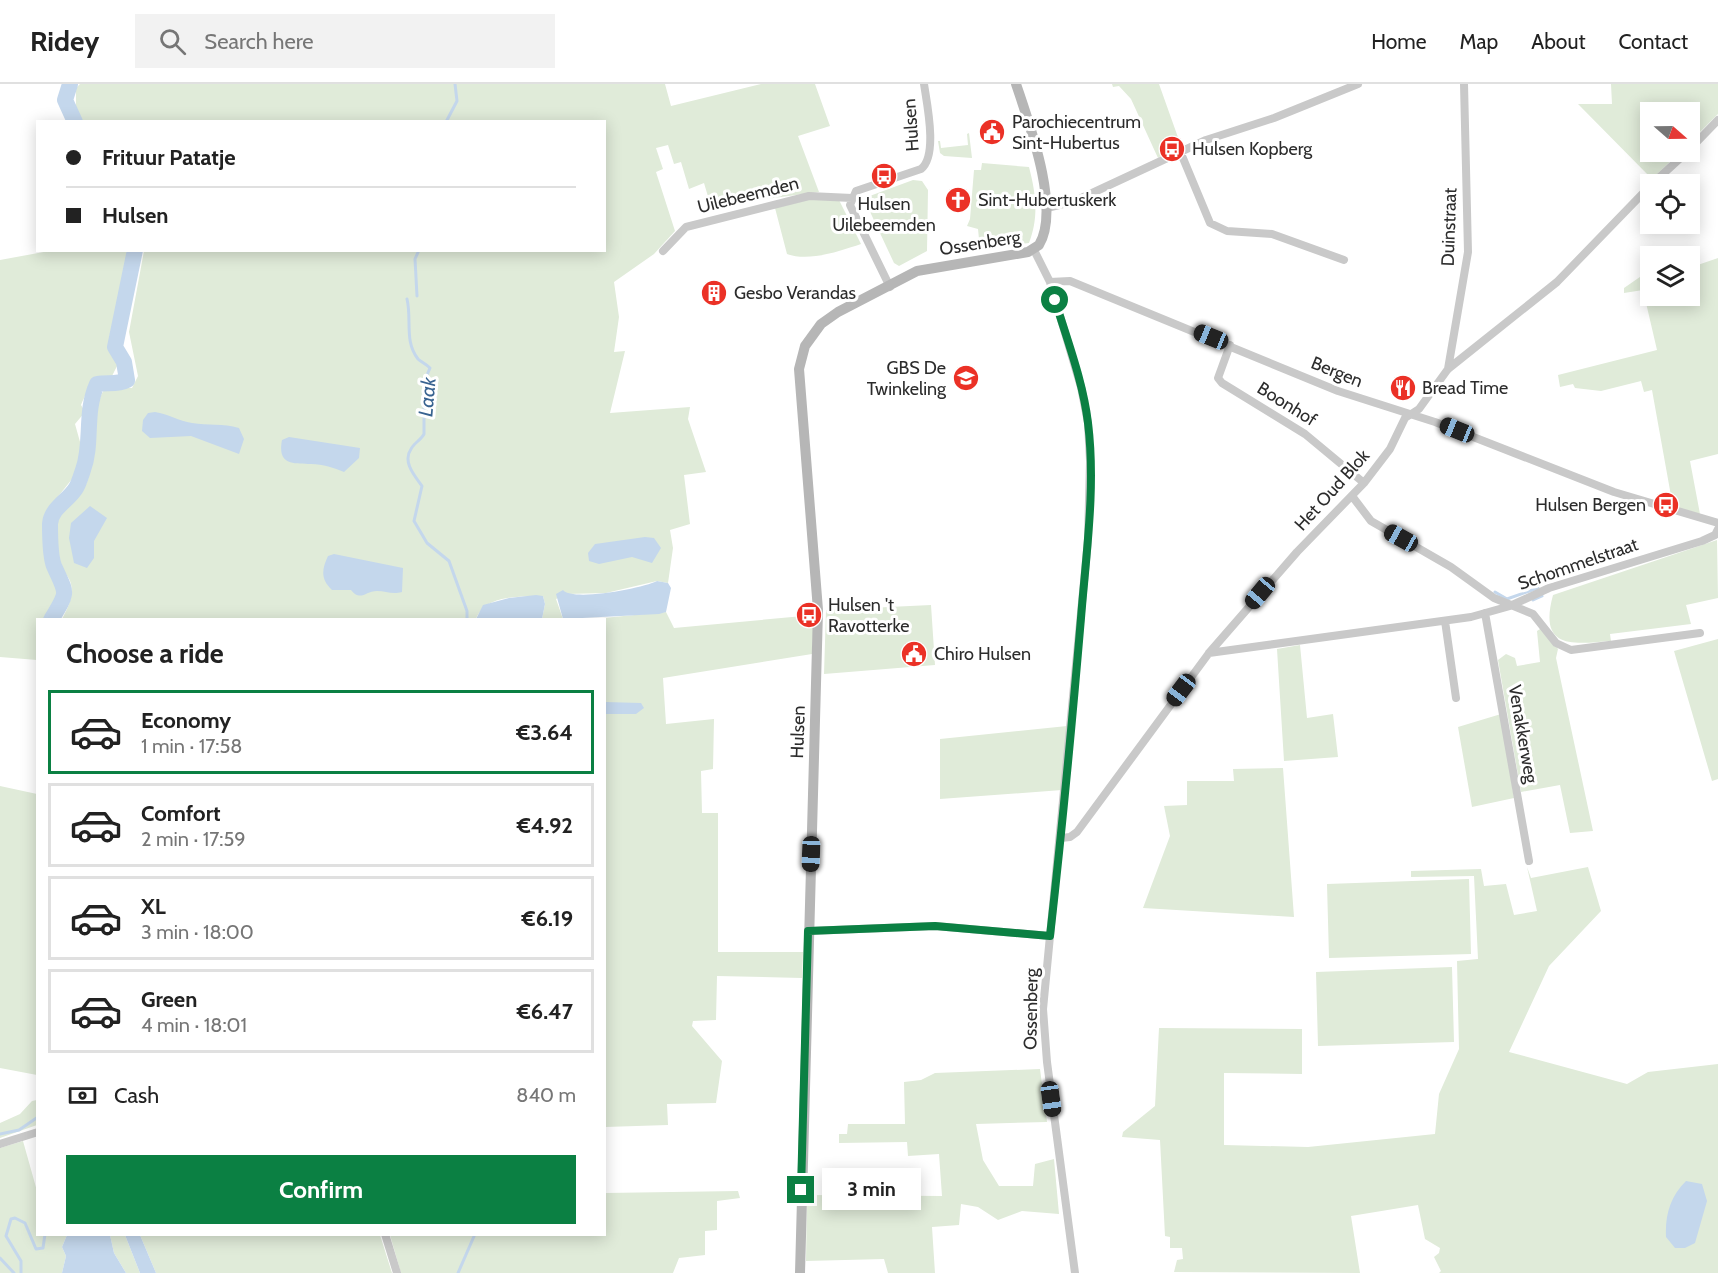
<!DOCTYPE html>
<html lang="en">
<head>
<meta charset="utf-8">
<style>
	body { margin:0; font-family:Cabin,sans-serif; background:#f2f2f2; color:#222; height:100vh; display:flex; flex-direction:column; font-size:22px; white-space:nowrap }
	* { box-sizing:border-box; margin:0 }
	p { font-size:20px; color:#767676 }
	.icon { flex:none; width:33px; height:33px; fill:none; stroke:currentColor; stroke-width:2; stroke-linecap:round; stroke-linejoin:round }
	.map { position:relative; flex:1; overflow:hidden }
	.side { position:absolute; left:36px; top:534px; width:570px; height:618px; display:flex; flex-direction:column; background:#fff; border-radius:0px; box-shadow:0 3px 15px #0003 }
	.side>* { flex:none }
	.top-card { position:absolute; left:36px; top:36px; width:570px; height:132px; border-radius:0px; box-shadow:0 3px 15px #0003; display:grid; align-content:center; height:132px; padding:0 30px; background:#fff }
	.needle { width:39px; rotate:110deg }
	.controls { position:absolute; left:1640px; top:18px; display:grid; gap:12px }
	.controls a { display:grid; place-items:center; width:60px; height:60px; border-radius:0px; background:#fff; box-shadow:0 3px 15px #0003; font-size:30px }
	.end { position:absolute; width:27px; height:27px; margin:-14px; border:8px solid #0b8043; background:#fff; box-shadow:0 0 0 3px #fff }
	.from { border-radius:50% }
	.bubble { position:absolute; height:42px; border-radius:0px; background:#fff; box-shadow:0 3px 15px #0003; font-size:20px; font-weight:800; line-height:42px; text-align:center }
	.car { position:absolute; width:18px; height:36px; margin:-18px -9px; border-radius:8px; box-shadow:0 0 4px 2px #0007; background:linear-gradient(#222 24%,#8ab4d8 0 40%,#222 0 76%,#8ab4d8 0 86%,#222 0) }
	.top-card b { display:flex; align-items:center; gap:21px; height:57px; font-size:22px }
	.top-card b+b { border-top:2px solid #e0e0e0 }
	.top-card i { width:15px; height:15px; background:#222 }
	ul { padding:0; list-style:none }
	li { display:flex; align-items:center; gap:18px; height:84px; margin:0 12px 9px; padding:0 18px; border:3px solid #e0e0e0; border-radius:0px }
	li div { flex:1 }
	li b { display:block; font-size:22px }
	li em { font-style:normal; font-weight:800 }
	li.active { border-color:#0b8043 }
	li>.icon { width:54px; height:54px; stroke-width:1.5 }
	h2 { padding:0 30px; font-size:27px; line-height:72px }
	.pay { display:flex; align-items:center; gap:15px; height:66px; padding:0 30px; font-size:22px }
	.pay p { margin-inline-start:auto }
	.cta { display:flex; gap:12px; margin-top:auto; padding:12px 30px }
	.cta a { flex:1; height:69px; border-radius:0px; background:#0b8043; color:#fff; font-size:24px; font-weight:800; line-height:69px; text-align:center }
	header { display:flex; align-items:center; gap:36px; box-sizing:border-box; height:84px; padding:0 30px; background:#fff; border-bottom:2px solid #e0e0e0 }
	header strong { font-size:28px }
	nav { display:flex; gap:33px; margin-inline-start:auto; font-size:21px }
	.search { width:420px; height:54px; background:#f2f2f2; display:flex; align-items:center; gap:15px; box-sizing:border-box; padding:0 21px; border-radius:0px; color:#767676; font-size:22px }
	.map>svg:first-child { display:block }
</style>
</head>
<body>
<header>
<strong>Ridey</strong>
<div class="search"><svg class="icon" aria-label="search" viewBox="0 0 24 24"><circle cx="10" cy="10" r="6"/><path d="M15 15l6 6"/></svg>Search here</div>
<nav><a>Home</a><a>Map</a><a>About</a><a>Contact</a></nav>
</header>
<div class="map">
<svg width="1718" height="1189" viewBox="0 0 1718 1189">
	<rect width="100%" height="100%" fill="#fff"/>
	<path fill="#e0ebd9" d="M80,0H665L671,22L761,0H815L830,42L798,52L819,108L766,115L712,126L704,99L689,105L681,78L674,80L668,61L656,64L663,85L656,88L675,147L654,170L614,198L619,233L614,268L625,267L610,329L690,323L688,335L706,388L684,391L690,440L670,446L673,464L668,499L657,497L606,509L566,510L556,515L563,535H542L545,520L543,512C520,513 486,510 476,535H62C67,525 74,513 71,500C70,495 65,489 62,484C58,473 56,459 56,448C56,426 79,417 87,398C99,367 87,333 105,304H132L138,292L129,248L144,167L604,166V38L83,37L76,26V4Z
		M1112,0H1159L1180,59L1158,74L1131,15L1119,2L1113,3Z
		M1611,0H1718V30L1689,59V28H1650V68H1680L1652,95L1578,20H1612Z
		M969,49L972,74L944,72L940,69L938,57H940L941,64L968,61L967,50Z
		M982,79L1029,83C1036,110 1039,133 1029,159L980,165L978,145L967,142L970,135L974,86H981Z
		M913,96L922,97L928,106L927,167L899,182L894,179L865,117L867,113Z
		M807,116H839L861,160C840,167 809,178 787,170L775,124Z
		M49,167H128L113,241C106,256 110,266 118,280L112,292C93,294 88,305 81,321L85,328L75,340L82,365L79,378L72,395L49,424L43,443L47,476L62,507L45,535L38,536L37,576L0,573V176Z
		M1718,174V370L1690,377L1700,430L1673,423L1652,306L1644,308L1641,297L1601,307L1575,304L1573,300L1560,303L1558,291L1657,266L1643,206L1624,209V204L1650,186V212H1689V184Z
		M1717,456L1718,514L1686,521L1691,540L1610,550L1611,557C1573,560 1538,566 1553,511Z
		M931,521L935,581L824,590L826,526Z
		M666,528L674,544L814,531L812,570L663,594L666,640L714,635L713,685L701,687L702,729H718V868H803L802,894L717,892L716,936L693,937L692,942L722,977L716,1019L667,1020L668,1041L605,1043L604,536H582Z
		M1543,543L1558,565L1556,574L1593,747L1570,749L1560,701L1521,708L1498,576L1506,570L1515,574L1517,582L1540,578L1537,547Z
		M1718,555V695L1712,697L1674,567Z
		M1300,561L1307,634L1333,630L1338,673L1284,677L1277,565Z
		M1501,630L1514,714L1472,723L1458,643Z
		M1067,642L1062,706L940,715V655Z
		M1283,684L1294,833L1143,824L1170,752L1164,722L1187,721V697H1234L1233,685Z
		M0,702L37,710V991L0,984Z
		M1527,783L1531,794L1588,783L1601,827L1549,882L1509,968L1627,1000L1648,988L1718,980V1189H1439L1441,1187L1434,1173L1439,1169L1440,1164L1425,1155L1418,1121L1351,1132L1360,1189L1174,1188L1177,1176L1183,1175L1182,1164H1170V1153L1165,1152L1160,1056L1122,1053L1123,1048L1155,1022L1159,944L1302,945V990L1224,989V1061L1308,1063L1435,1050L1439,1010L1459,965L1457,877L1478,875L1474,792L1411,793V787L1481,785L1484,802L1506,800L1514,831L1537,827Z
		M1469,795L1471,870L1329,874L1327,800Z
		M1452,883L1454,958L1318,962L1316,888Z
		M1040,985L1047,1038L976,1040L983,1076L999,1102H1033L1035,1080L1054,1075L1059,1130L1022,1127L998,1136L978,1123L961,1120L959,1141L932,1143L935,1189H888L884,1175L806,1177L807,1111L942,1112L939,1070L908,1072L907,1058L839,1059V1050H847L848,1040H905L904,998L921,996L935,989Z
		M37,1016V1041L0,1054V1039L20,1030L32,1017Z
		M23,1057L37,1107L38,1150L67,1151L62,1163L66,1172L62,1189H0V1064Z
		M738,1107L740,1114L717,1117V1146L705,1147V1171L679,1174L673,1189H401L390,1151L604,1150L605,1109Z
		M110,1151H125L140,1189H126L114,1169Z
		M140,1151H380L392,1189H156Z"/>
	<path fill="#c4d7ec" d="M155,328C168,330 179,337 192,339C208,342 223,339 239,344L244,355L239,370L191,352L150,354L142,347L143,336L148,329Z
		M289,353L360,364L359,374L344,388C334,384 323,380 311,380C294,379 277,382 282,356Z
		M90,422L107,434L94,457V474L87,484L74,479L69,454L71,439Z
		M645,453L654,454L661,464L652,479L632,473L599,480L589,477L588,469L595,460Z
		M334,470L403,484L402,508C392,511 386,507 377,507C365,507 361,518 351,506H332C320,495 322,485 328,472Z
		M657,497L668,499L671,504L666,528L659,530L563,535L556,510L563,506C573,518 643,504 657,497Z
		M536,511L543,512L545,520L542,535H476L483,521L509,514Z
		M605,618L641,619L644,624L636,630H605Z
		M1686,1097L1702,1100L1707,1117L1695,1159L1685,1164H1675L1666,1153C1665,1131 1670,1113 1686,1097Z
		M67,1151H110L114,1169L126,1189H62L66,1172L62,1163Z
		M125,1151H140L156,1189H140Z"/>
	<g fill="none" stroke-linecap="round" stroke-linejoin="round">
		<path stroke="#c4d7ec" stroke-width="3" d="M446,38L457,17L455,0
			M417,212L415,175L419,166
			M407,215C412,236 404,257 418,275C421,278 426,280 430,284L424,298V350C421,356 414,359 411,365C402,378 415,392 422,402L414,437L427,459L449,477L467,527V536
			M1495,508L1507,515L1538,504
			M1533,516L1542,512
			M0,1050L19,1046L38,1033
			M0,1174L14,1189
			M21,1189V1177L6,1152L11,1135L15,1134L25,1139L36,1165L43,1164L45,1150
			M458,1189L475,1150"/>
		<path stroke="#c4d7ec" stroke-width="16" d="M70,0L65,16L75,38
			M51,536C69,506 67,511 54,482C50,472 50,451 50,440C51,424 68,417 76,404C79,399 81,392 83,386C93,359 84,329 97,300C108,298 117,301 127,296L124,278L115,263L135,166"/>
		<path stroke="#c9c9c9" stroke-width="8" d="M1689,66L1718,36
			M1180,67L1210,139L1227,147L1272,150L1344,176
			M1652,100L1687,68
			M1047,124L1075,117L1206,56L1274,34L1358,0
			M1034,166L1050,198L1081,303L1088,339L1090,377L1088,456L1043,925L1047,978L1075,1189
			M663,167L686,143L809,112L852,114
			M1050,198L1070,197L1338,307L1435,338L1614,408L1718,439
			M890,203L850,121L856,107L921,85C938,72 927,20 924,0
			M1230,261L1218,294L1222,299L1305,350L1364,399
			M1448,285L1468,168L1464,0
			M1352,412L1371,437L1451,483L1494,514L1533,530L1556,559L1571,566L1700,549
			M1485,529L1529,777
			M1445,537L1456,614
			M1209,569L1471,533L1510,522L1549,504L1702,457L1715,451L1718,445
			M1061,754L1070,753L1077,748L1209,569L1297,468L1364,399L1390,365L1405,334L1419,325L1448,285L1557,198L1650,102
			M808,847L935,842L1050,852
			M0,1060L38,1048
			M385,1150L397,1189"/>
		<path stroke="#b6b6b6" stroke-width="10" d="M800,1189L818,526L799,285L805,262L821,240L838,228L917,187L1028,168L1039,161C1061,125 1029,39 1016,0"/>
	</g>
	<g fill="none" stroke-linecap="round" stroke-linejoin="round">
		<path stroke="#0b8043" stroke-width="8" d="M801,1106L808,847L935,842L1050,852C1062,746 1072,640 1081,534C1086,470 1096,403 1088,339C1083,297 1067,256 1055,216"/>
	</g>
	<defs>
		<g id="civic-disc" transform="scale(1.35)"><circle r="9.5" fill="#eb3126" stroke="#fff"/><path d="M-.6-6.5H3V-4.5H.6V-3L4-1V1h2V6H-6V1h2V-1L-.6-3ZM-1.2 2.5V6h2.4V2.5Z" fill="#fff"/></g>
		<g id="bus-disc" transform="scale(1.35)"><circle r="9.5" fill="#eb3126" stroke="#fff"/><path d="M-5-6H5V4H4V6H2V4H-2V6H-4V4H-5ZM-3.5-4V0h7V-4ZM-3.5 1.2v1.5H-2V1.2ZM2 1.2v1.5H3.5V1.2Z" fill="#fff"/></g>
		<g id="church-disc" transform="scale(1.35)"><circle r="9.5" fill="#eb3126" stroke="#fff"/><path d="M-1.2-6h2.4v3.5h3.3v2.4h-3.3V6h-2.4V-.1h-3.3v-2.4h3.3Z" fill="#fff"/></g>
		<g id="building-disc" transform="scale(1.35)"><circle r="9.5" fill="#eb3126" stroke="#fff"/><path d="M-4-6H4V6H1V3H-1V6H-4ZM-2.5-4.3h1.7v1.8h-1.7ZM.8-4.3h1.7v1.8H.8ZM-2.5-1h1.7V.8h-1.7ZM.8-1h1.7V.8H.8Z" fill="#fff"/></g>
		<g id="school-disc" transform="scale(1.35)"><circle r="9.5" fill="#eb3126" stroke="#fff"/><path d="M0-5L7-2L0 1L-7-2ZM-4 1L0 2.5L4 1V4Q0 6-4 4Z" fill="#fff"/></g>
		<g id="restaurant-disc" transform="scale(1.35)"><circle r="9.5" fill="#eb3126" stroke="#fff"/><path d="M-5-6h1v4h1v-4h1v4h1v-4h1v5L-1.5 .5V6h-2V.5L-5-1ZM5-6V6H3V1.5H1.5Q1.5-4 5-6Z" fill="#fff"/></g>
	</defs>
	<g fill-rule="evenodd">
		<use href="#civic-disc" x="992" y="48"/>
		<use href="#bus-disc" x="1172" y="65"/>
		<use href="#bus-disc" x="884" y="92"/>
		<use href="#church-disc" x="958" y="116"/>
		<use href="#building-disc" x="714" y="209"/>
		<use href="#school-disc" x="966" y="294"/>
		<use href="#restaurant-disc" x="1403" y="304"/>
		<use href="#bus-disc" x="1666" y="421"/>
		<use href="#bus-disc" x="809" y="531"/>
		<use href="#civic-disc" x="914" y="570"/>
	</g>
	<g text-anchor="middle" dominant-baseline="central" stroke-width="6" stroke-linejoin="round" paint-order="stroke">
		<g font-size="18" fill="#2c2c2c" stroke="#fff" text-anchor="start">
			<text x="1012" y="38">Parochiecentrum<tspan x="1012" dy="21">Sint-Hubertus</tspan></text>
			<text x="1192" y="65">Hulsen Kopberg</text>
			<text x="978" y="116">Sint-Hubertuskerk</text>
			<text x="884" y="120" text-anchor="middle">Hulsen<tspan x="884" dy="21">Uilebeemden</tspan></text>
			<text x="734" y="209">Gesbo Verandas</text>
			<text x="946" y="284" text-anchor="end">GBS De<tspan x="946" dy="21">Twinkeling</tspan></text>
			<text x="1422" y="304">Bread Time</text>
			<text x="1646" y="421" text-anchor="end">Hulsen Bergen</text>
			<text x="828" y="521">Hulsen 't<tspan x="828" dy="21">Ravotterke</tspan></text>
			<text x="934" y="570">Chiro Hulsen</text>
		</g>
		<g font-size="18" fill="#2c2c2c" stroke="#fff">
			<text transform="translate(911 41) rotate(-94)">Hulsen</text>
			<text transform="translate(748 111) rotate(-14)">Uilebeemden</text>
			<text transform="translate(1449 143) rotate(-88)">Duinstraat</text>
			<text transform="translate(980 159) rotate(-9)">Ossenberg</text>
			<text transform="translate(1337 288) rotate(22)">Bergen</text>
			<text transform="translate(1287 320) rotate(32)">Boonhof</text>
			<text transform="translate(1332 406) rotate(-48)">Het Oud Blok</text>
			<text transform="translate(1578 480) rotate(-19)">Schommelstraat</text>
			<text transform="translate(798 648) rotate(-88)">Hulsen</text>
			<text transform="translate(1523 650) rotate(80)">Venakkerweg</text>
			<text transform="translate(1031 925) rotate(-89)">Ossenberg</text>
		</g>
		<g font-size="20" font-style="italic" fill="#386390" stroke="#fff">
			<text transform="translate(427 313) rotate(-85)">Laak</text>
		</g>
	</g>
</svg>
<div class="controls">
<a><svg class="needle" viewBox="-14 -14 28 28"><path d="M0-13l5 13h-10z" fill="#e53935"/><path d="M0 13l5-13h-10z" fill="#767676"/></svg></a>
<a><svg class="icon" aria-label="locate" viewBox="0 0 24 24"><circle cx="12" cy="12" r="6"/><path d="M12 2v4M12 18v4M2 12h4M18 12h4"/></svg></a>
<a><svg class="icon" aria-label="layers" viewBox="0 0 24 24"><path d="M12 4l9 5-9 5-9-5zM3 14l9 5 9-5"/></svg></a>
</div>
<i class="end from" style="left:1055px;top:216px"></i>
<i class="end" style="left:801px;top:1106px"></i>
<div class="bubble" style="left:822px;top:1084px;width:99px">3 min</div>
<i class="car" style="left:1211px;top:253px;rotate:292deg"></i>
<i class="car" style="left:1457px;top:346px;rotate:292deg"></i>
<i class="car" style="left:1401px;top:454px;rotate:299deg"></i>
<i class="car" style="left:1260px;top:509px;rotate:220deg"></i>
<i class="car" style="left:1181px;top:606px;rotate:217deg"></i>
<i class="car" style="left:811px;top:770px;rotate:182deg"></i>
<i class="car" style="left:1051px;top:1015px;rotate:172deg"></i>
<div class="top-card">
<b><i class="from"></i>Frituur Patatje</b>
<b><i></i>Hulsen</b>
</div>
<section class="side">
<h2>Choose a ride</h2>
<ul>
<li class="active"><svg class="icon" aria-label="car" viewBox="0 0 24 24"><path d="M5 17H2v-5l4-1 3-4h7l3 4 3 1v5h-3M9 17h6M6 11h13"/><circle cx="7" cy="17" r="2"/><circle cx="17" cy="17" r="2"/></svg><div><b>Economy</b><p>1 min · 17:58</p></div><em>€3.64</em></li>
<li><svg class="icon" aria-label="car" viewBox="0 0 24 24"><path d="M5 17H2v-5l4-1 3-4h7l3 4 3 1v5h-3M9 17h6M6 11h13"/><circle cx="7" cy="17" r="2"/><circle cx="17" cy="17" r="2"/></svg><div><b>Comfort</b><p>2 min · 17:59</p></div><em>€4.92</em></li>
<li><svg class="icon" aria-label="car" viewBox="0 0 24 24"><path d="M5 17H2v-5l4-1 3-4h7l3 4 3 1v5h-3M9 17h6M6 11h13"/><circle cx="7" cy="17" r="2"/><circle cx="17" cy="17" r="2"/></svg><div><b>XL</b><p>3 min · 18:00</p></div><em>€6.19</em></li>
<li><svg class="icon" aria-label="car" viewBox="0 0 24 24"><path d="M5 17H2v-5l4-1 3-4h7l3 4 3 1v5h-3M9 17h6M6 11h13"/><circle cx="7" cy="17" r="2"/><circle cx="17" cy="17" r="2"/></svg><div><b>Green</b><p>4 min · 18:01</p></div><em>€6.47</em></li>
</ul>
<div class="pay"><svg class="icon" aria-label="cash" viewBox="0 0 24 24"><path d="M3 7h18v10H3z"/><circle cx="12" cy="12" r="2"/></svg>Cash<p>840 m</p></div>
<div class="cta"><a>Confirm</a></div>
</section>
</div>
</body>
</html>
